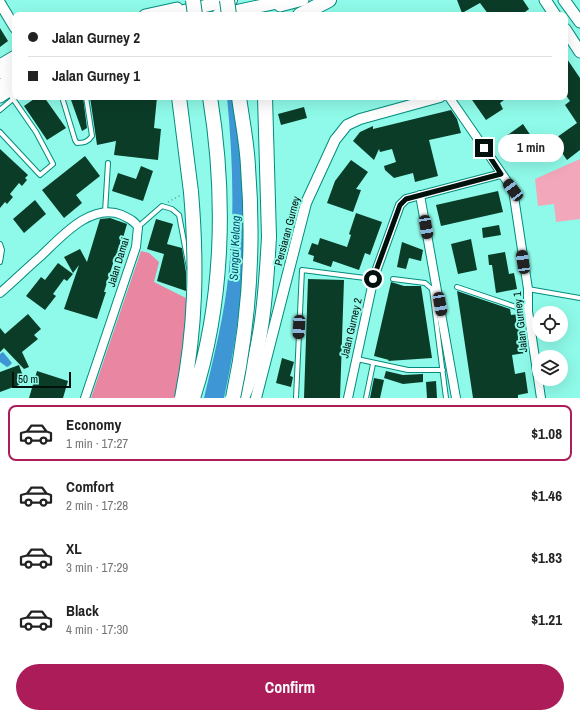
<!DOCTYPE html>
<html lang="en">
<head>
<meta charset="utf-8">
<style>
	body { margin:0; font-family:"Archivo Narrow",sans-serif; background:#f6f6f6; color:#222; height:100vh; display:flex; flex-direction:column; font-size:15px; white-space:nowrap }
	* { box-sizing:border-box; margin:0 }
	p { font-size:13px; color:#767676 }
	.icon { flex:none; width:22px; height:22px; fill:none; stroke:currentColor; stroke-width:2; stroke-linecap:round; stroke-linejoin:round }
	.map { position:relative; height:398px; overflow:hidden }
	.drawer { display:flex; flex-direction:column; background:#fff; flex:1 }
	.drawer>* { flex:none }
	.top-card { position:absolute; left:12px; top:12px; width:556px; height:88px; border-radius:8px; box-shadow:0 4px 16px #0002; display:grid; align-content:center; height:88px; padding:0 16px; background:#fff }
	.fabs { position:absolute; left:532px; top:306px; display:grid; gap:8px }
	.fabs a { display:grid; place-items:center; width:36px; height:36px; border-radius:50%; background:#fff; box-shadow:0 4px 16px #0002; font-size:20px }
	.scale { position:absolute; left:12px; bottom:10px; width:59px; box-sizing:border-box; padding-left:4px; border:2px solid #00110d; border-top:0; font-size:11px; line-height:14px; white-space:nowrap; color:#00110d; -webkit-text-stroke:3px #8ffae9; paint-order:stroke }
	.end { position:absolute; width:18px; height:18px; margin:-9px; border:5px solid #00110d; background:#fff; box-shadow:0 0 0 2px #fff }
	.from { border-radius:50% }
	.bubble { position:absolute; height:28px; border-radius:14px; background:#fff; box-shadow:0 4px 16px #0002; font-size:13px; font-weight:700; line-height:28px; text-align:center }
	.car { position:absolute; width:12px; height:24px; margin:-12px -6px; border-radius:5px; box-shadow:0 0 3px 1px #0007; background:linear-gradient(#222 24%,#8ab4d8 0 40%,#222 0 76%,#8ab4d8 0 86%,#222 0) }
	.top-card b { display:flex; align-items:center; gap:14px; height:38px; font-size:15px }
	.top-card b+b { border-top:1px solid #e0e0e0 }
	.top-card i { width:10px; height:10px; background:#222 }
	ul { padding:7px 0 0; list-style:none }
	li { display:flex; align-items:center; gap:12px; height:56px; margin:0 8px 6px; padding:0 8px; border:2px solid transparent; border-radius:8px }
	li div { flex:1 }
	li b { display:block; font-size:15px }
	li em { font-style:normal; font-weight:700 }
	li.selected { border-color:#ab1c58 }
	li>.icon { width:36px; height:36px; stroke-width:1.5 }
	.action { display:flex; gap:8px; margin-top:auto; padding:8px 16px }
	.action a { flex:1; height:46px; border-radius:24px; background:#ab1c58; color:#fff; font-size:16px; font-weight:700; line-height:46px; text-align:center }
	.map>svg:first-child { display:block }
</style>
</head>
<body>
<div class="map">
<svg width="580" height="398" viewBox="0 0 580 398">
	<rect width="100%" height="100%" fill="#8ffae9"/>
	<path fill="#f2a7bb" d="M580,159V219L556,222L554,204L538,206L535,179Z"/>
	<path fill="#e986a2" d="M141,251L149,253L159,262L154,282L190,300L178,398H91Z"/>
	<path fill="#3e97d4" d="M227,97H237C239,128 243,160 244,192C247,261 239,330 224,398H204C210,372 217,345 222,318C236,245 234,170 227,97Z
		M3,352L12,363L9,366L7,367L0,362V354Z"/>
	<path fill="#0b3c28" d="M457,0H523L529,9L521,15H489L480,3L462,13Z
		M0,28L8,41L0,47Z
		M565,56L580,78V150L567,160L553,140L577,123L565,105L570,101L565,94Z
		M37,97H44L66,128L47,140L24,106Z
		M70,97H83L87,128L82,131Z
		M90,97H157L154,128L161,129L158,160L114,155L116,141L97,145Z
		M470,97H508L500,103L503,109L486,120Z
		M304,107L307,118L281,125L278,114Z
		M451,110L457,119L461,133L429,140L438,176L415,182L413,173L394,178L385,170L384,166L396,162L392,149L380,152L379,149L374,160L353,141L360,132L373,126V129Z
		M523,124L535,142L513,156L502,139Z
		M0,149L28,175L25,178L27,180L22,186L19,183L10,194L13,197L7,204L5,202L0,208Z
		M85,156L100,176L76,195L82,203L64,218L42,190Z
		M351,160L368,172L356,189L361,190L353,212L327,203L335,181Z
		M141,166L153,171L143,201L112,191L118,173L136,179Z
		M498,191L503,212L441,226L436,205Z
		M35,200L46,214L24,233L13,219Z
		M356,213L382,222L370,255L365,253L359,270L333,261L331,267L313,261L314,256L308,254L312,243L318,245L320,238L347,247L351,235L349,234Z
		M110,218L127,224L118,255L116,254L104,292H106L97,319L64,309L79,265L73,273L64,257L80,249L87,262L100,219Z
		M156,219L173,224L167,244L182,248L186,272V291L157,281L164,254L147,249Z
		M499,225L501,235L483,238L482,228Z
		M471,239L477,270L458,274L451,244Z
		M402,242L423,250L421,261L409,258L406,269L397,267Z
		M505,252L509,274L514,273L517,289L496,293L492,265H489L488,255Z
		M58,263L73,274L67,281L64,279L53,294L56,296L45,310L26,296L41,277L45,280Z
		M308,279L344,280L340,398H304Z
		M391,282L404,286H421L432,358L388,361L389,360L374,356Z
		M457,291L510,309L511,315L519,314L525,353L512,355L515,374L525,372L528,393L518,395V398H473Z
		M28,314L41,329L34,335L38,339L22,352L29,367L24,369L4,348L0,352V328L5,334Z
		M282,358L294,362L290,376L293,377L291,387L276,383Z
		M19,365L24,379L17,381L19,385L0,392V372Z
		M37,371L68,381L63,398H29Z
		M386,371L403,375L423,374V382L403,384L384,378Z
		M374,378L384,380L380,398H370Z
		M436,381L437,398H427L426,382Z"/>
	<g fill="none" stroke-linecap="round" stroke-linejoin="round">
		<g stroke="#008c7d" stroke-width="6">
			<path id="service" d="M62,97L75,140L77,143C84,143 88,142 92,136L86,97
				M0,110L14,98
				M0,132L40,175L53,164L36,132L9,93
				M105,212L108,163
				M138,227L162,206L172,209L179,215L189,268
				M0,244L2,250L0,262
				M393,279L425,283L432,289L446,398
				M457,287L528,311
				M528,289L580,298
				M357,359L408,370H443
				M296,398L302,270L373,279
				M366,398L373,364"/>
		</g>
		<g stroke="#008c7d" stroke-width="10">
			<path id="minor" d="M449,97L513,190L528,289V311L541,398
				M420,195L456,398
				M0,293C14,281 27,268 41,256C61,237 91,202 122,215C129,219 134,220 138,227L136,247L85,398
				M348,398L374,277L400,205L406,199L501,174"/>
		</g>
		<g stroke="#008c7d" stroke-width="12">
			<path id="tertiary" d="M0,3L15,28
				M256,398L306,203L335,140L347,125L360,119L440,97"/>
		</g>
		<g stroke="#008c7d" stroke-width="13">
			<path id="secondary" d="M545,0L555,15
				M564,0L580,22
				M280,6L303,0
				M145,15L177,8
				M565,29L580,52
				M0,65L15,56
				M0,97L15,87"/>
		</g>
		<g stroke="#008c7d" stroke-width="14">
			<path id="primary" d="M167,15L231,0
				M218,15L289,0
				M0,72L15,63
				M0,86L15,76"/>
		</g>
		<g stroke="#008c7d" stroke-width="16">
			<path id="motorway" d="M300,15L329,0
				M179,97L191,192
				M242,398C263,349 266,289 269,237"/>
		</g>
		<path stroke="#549a8f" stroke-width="1.5" stroke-dasharray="1 3" stroke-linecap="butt" d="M168,202L181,195"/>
		<use href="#service" stroke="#fff" stroke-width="4"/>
		<use href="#minor" stroke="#fff" stroke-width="8"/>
		<use href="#tertiary" stroke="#fff" stroke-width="10"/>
		<use href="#secondary" stroke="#fff" stroke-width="11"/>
		<use href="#primary" stroke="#fff" stroke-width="12"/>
		<use href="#motorway" stroke="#fff" stroke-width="14"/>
		<g stroke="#008c7d" stroke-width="16" stroke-linecap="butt">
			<path id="motorway-bridge" d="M193,0L195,15
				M227,0L229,15
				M265,97L269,237
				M182,398C196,327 197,264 191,192
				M193,398C224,302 226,196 210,97
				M233,398C249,323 254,243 248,167C247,143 242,120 239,97"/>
		</g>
		<use href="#motorway-bridge" stroke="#fff" stroke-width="14"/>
	</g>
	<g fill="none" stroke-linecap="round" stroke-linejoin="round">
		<path stroke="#00110d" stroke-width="5" d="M373,279L400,205L406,199L501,174L484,148"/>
	</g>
	<g text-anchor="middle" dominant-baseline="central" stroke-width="4" stroke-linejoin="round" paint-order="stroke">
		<g font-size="11" fill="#00110d" stroke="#8ffae9">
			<text transform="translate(287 231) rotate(-75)">Persiaran Gurney</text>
			<text transform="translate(118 262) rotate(-73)">Jalan Damai</text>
			<text transform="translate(520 322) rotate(-96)">Jalan Gurney 1</text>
			<text transform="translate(351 328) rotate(-77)">Jalan Gurney 2</text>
		</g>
		<g font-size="12" font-style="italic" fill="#024a72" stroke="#8ffae9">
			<text transform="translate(235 248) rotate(-88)">Sungai Kelang</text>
		</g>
	</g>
</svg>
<div class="fabs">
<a><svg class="icon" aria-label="locate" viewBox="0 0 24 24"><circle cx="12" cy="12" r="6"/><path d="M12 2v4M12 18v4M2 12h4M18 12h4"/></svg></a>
<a><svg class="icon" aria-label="layers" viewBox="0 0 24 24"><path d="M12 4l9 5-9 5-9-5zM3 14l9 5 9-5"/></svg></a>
</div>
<div class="scale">50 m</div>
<i class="end from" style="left:373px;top:279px"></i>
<i class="end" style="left:484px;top:148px"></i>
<div class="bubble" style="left:498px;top:134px;width:66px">1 min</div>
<i class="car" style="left:513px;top:190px;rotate:323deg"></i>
<i class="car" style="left:426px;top:227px;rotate:170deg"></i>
<i class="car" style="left:523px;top:262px;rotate:352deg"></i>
<i class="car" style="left:440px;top:304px;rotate:170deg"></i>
<i class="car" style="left:299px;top:327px;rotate:183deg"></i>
<div class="top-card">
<b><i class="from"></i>Jalan Gurney 2</b>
<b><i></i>Jalan Gurney 1</b>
</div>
</div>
<section class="drawer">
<ul>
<li class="selected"><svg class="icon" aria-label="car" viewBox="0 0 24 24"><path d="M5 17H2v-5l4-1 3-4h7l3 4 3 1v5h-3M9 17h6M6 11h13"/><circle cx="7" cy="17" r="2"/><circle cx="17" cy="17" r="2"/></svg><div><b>Economy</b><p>1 min · 17:27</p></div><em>$1.08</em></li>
<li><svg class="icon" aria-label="car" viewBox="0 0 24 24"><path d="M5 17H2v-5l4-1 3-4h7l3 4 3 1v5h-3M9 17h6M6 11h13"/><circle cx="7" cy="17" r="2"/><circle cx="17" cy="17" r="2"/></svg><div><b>Comfort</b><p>2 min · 17:28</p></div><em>$1.46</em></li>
<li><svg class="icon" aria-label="car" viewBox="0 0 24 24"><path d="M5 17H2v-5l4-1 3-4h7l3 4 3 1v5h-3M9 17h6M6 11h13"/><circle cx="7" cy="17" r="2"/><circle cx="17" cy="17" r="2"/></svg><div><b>XL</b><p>3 min · 17:29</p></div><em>$1.83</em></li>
<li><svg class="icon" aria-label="car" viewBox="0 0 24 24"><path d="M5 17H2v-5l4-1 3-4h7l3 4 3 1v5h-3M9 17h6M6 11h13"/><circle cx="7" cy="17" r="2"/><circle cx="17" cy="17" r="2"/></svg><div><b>Black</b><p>4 min · 17:30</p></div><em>$1.21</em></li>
</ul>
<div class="action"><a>Confirm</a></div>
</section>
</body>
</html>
